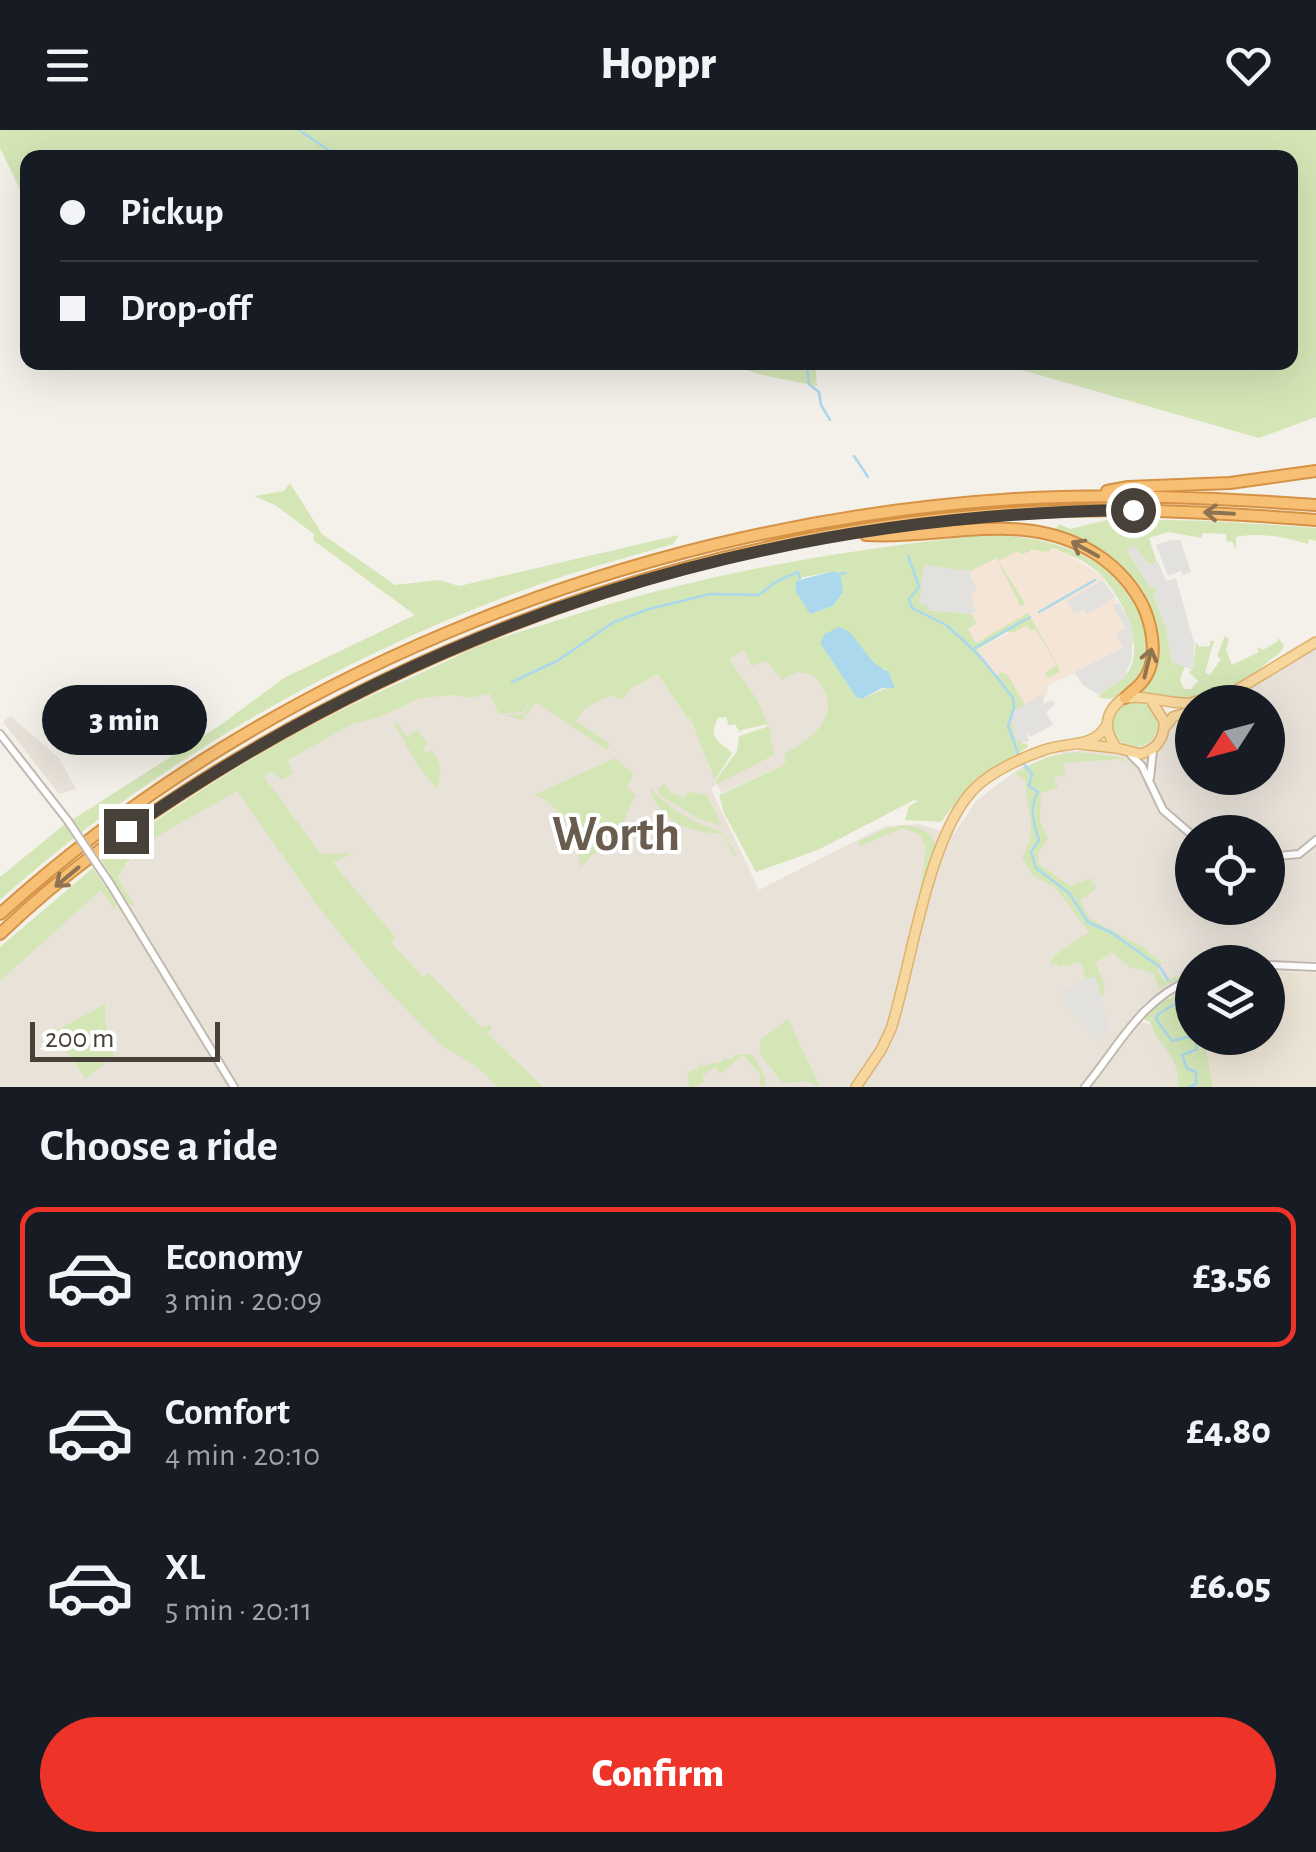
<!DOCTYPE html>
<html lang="en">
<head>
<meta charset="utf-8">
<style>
	body { margin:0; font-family:"Alegreya Sans",sans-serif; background:#20242c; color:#f1f3f6; height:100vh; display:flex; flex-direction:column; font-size:38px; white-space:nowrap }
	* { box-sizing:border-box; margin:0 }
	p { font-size:32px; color:#9ea1a6 }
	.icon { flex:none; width:55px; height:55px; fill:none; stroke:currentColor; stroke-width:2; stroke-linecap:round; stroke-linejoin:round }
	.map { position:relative; height:957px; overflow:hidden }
	.drawer { display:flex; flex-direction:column; background:#171b24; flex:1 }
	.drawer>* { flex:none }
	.top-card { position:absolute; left:20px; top:20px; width:1278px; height:220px; border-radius:20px; box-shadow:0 10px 40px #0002; display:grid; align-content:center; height:220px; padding:0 40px; background:#171b24 }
	.needle { width:65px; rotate:234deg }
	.controls { position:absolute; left:1175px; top:555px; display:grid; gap:20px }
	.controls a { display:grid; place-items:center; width:110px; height:110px; border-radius:50%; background:#171b24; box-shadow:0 10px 40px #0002; font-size:50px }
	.scale { position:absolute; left:30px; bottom:25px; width:190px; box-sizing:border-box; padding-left:10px; border:5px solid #484139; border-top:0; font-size:28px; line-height:35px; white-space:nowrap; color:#484139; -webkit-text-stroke:8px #fff; paint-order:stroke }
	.end { position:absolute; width:45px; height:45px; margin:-22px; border:12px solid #484139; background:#fff; box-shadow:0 0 0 5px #fff }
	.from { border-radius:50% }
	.bubble { position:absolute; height:70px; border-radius:35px; background:#171b24; box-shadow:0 10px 40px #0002; font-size:32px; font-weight:800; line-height:70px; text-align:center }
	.top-card b { display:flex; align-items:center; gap:35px; height:95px; font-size:38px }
	.top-card b+b { border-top:2px solid #363941 }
	.top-card i { width:25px; height:25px; background:#f1f3f6 }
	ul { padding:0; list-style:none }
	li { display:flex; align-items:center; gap:30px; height:140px; margin:0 20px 15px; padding:0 20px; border:5px solid transparent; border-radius:20px }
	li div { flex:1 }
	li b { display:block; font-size:38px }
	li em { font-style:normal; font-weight:800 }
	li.selected { border-color:#ee3428 }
	li>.icon { width:90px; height:90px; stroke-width:1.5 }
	h2 { padding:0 40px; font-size:45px; line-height:120px }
	.action { display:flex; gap:20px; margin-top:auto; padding:20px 40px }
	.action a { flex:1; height:115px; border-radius:60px; background:#ee3428; color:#fff; font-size:40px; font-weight:800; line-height:115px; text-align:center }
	header { display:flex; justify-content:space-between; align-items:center; height:130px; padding:0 40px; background:#171b24; font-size:45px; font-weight:800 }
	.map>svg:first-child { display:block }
</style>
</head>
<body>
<header><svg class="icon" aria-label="menu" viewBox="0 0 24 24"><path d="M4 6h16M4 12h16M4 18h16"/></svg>Hoppr<svg class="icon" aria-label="heart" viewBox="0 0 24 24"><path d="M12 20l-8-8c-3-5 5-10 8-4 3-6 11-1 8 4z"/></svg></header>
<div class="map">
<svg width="1316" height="957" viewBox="0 0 1316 957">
	<rect width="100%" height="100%" fill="#f4f0ea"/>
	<path fill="#e8e2d9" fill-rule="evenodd" d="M1316,512V831L1192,832V846L1174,854L1145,874L1131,889L1095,939L1138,891L1149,894L1175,930L1179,942L1177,957H0V851L31,822L158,706L237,660L288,635L287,630L352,593L380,587L419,569L451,565L464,567L507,551L581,582L593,572L613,566L622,570L632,558L659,544L685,586L690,588L717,654L770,612L771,607L757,569L729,529L744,520L815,540L835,567L829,599L782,636L721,663L717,654L711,659L759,760L885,696L919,694L953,705L977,670L1020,638L1062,622L1088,620L1113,624L1173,587L1192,581V648H1268V572H1217ZM1192,702H1268V778H1192Z
		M10,586L59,628L76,659L59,664L3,592Z"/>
	<path fill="#f4e5d7" d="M1021,413L1062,421L1105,448L1103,450L1132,496L1134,512L1099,565L1083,555L1075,543L1048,555L1046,567L1028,578L1026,574L1014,581L976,521L1032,490L1027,484L976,513L924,435Z"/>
	<path fill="#ece4d5" d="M1268,841L1316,843V957H1213L1204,908H1268Z"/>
	<path fill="#d4e6b6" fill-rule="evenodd" d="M0,0H1316V287L1259,308L1008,236L1005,233L1290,232V28H28L27,74L0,18Z
		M721,233H815L817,256L767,246Z
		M290,353L322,404L395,455L439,450L459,456L679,405L673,414C622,429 571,442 521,461C334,530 148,637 0,770V747L64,695L219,596L284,548L415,485L313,410L314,404L275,375L254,366L284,361Z
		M1111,389L1213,391L1316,398V411L1309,409L1308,414C1285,407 1261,402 1236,407V420L1232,411L1227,412L1226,404L1202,403V408L1168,402L1149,408L1157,433L1151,435L1127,420L1150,457L1155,456L1157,460L1154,466L1166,497L1172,532L1185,536L1180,550L1184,559H1191L1198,551L1189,542L1193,539L1196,512L1199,517L1210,516V511H1214L1205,542L1210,545L1221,529L1217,526L1225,506L1229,509L1226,520L1232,535L1259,522L1257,517L1263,520L1278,511L1276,507L1284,514C1281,525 1277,524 1269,531C1239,560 1186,582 1144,563L1143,558C1166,535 1163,488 1140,465C1119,443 1091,424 1067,405L1055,400L1059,394L1070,399Z
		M975,406C1040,402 1123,423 1143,495C1148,514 1148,533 1138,549L1140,551C1128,561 1113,573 1098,567C1106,558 1121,551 1128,542C1147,513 1118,462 1100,444C1088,432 1069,424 1053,418L1047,422L1030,419L1029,422L1021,424L1018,421L998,431L1025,473L1021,477L996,428L971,441L924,436L928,480L971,484L977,493L968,499L976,513L1028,483L1059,537V542L1048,548L1045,543L1057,535L1035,499L1031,501L1027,495L1014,502H1006L977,520L996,546L1002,542L1008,545L1025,575L1014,581L1023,614L1027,613L1028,617L974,650L941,692L905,690L909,676L918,671L914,670L818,720L756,742L724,683L719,665L782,636L786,631L784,624C817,607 848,579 812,544L797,542L782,550L767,531L752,536L744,520L729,529L757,569L768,594L741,600L740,603L735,594L729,596L726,587L718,588C707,609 720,611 732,623L715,650L690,588L686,587L658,544L632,558L622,570L613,566C596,571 585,575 576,591L610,614L607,620L536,572L522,590L506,585L523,584L532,569L522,582L499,584L489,563L470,568L451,565L419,569L380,587L352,594L288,630L293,643L282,650L272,642L264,647L321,724L353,723L333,733L396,808L391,813L423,847L429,843L482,898L490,894L492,897L487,903L543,957H498L476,936L441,915L376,848L318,776L237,661L158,706L127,733L117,747L135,776L129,774L101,730C176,675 255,623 338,582C381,560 425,542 468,521C499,506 536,498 568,487C702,444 836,421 975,406ZM834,441L841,447L843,463L833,476L810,484L800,448ZM820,513L859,517L877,538L886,539V558L864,568L856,567Z
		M1112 594a23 23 0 1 1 46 0a23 23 0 1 1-46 0Z
		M397,593L406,607L417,600L427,612L423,619L427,623L431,620C442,633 442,643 437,659L420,639L394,594Z
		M769,596L774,625L717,654L716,650L737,621L739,606Z
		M1077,622L1121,627L1136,639L1121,629L1063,633L1066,649L1060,644L1053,651L1059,657L1041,663L1040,691L1048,709L1038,723L1039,734L1070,756L1093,748L1091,757L1095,751V760L1080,770L1089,788L1141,816L1162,833L1157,840L1165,851L1192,841V844L1159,858L1153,843L1129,837L1112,822L1095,833L1105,855L1102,868L1095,847L1086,849L1081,832L1059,837L1057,834L1050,835L1054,826L1089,802L1055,757L1034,747L1022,728C1040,697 1025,682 1026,651L1015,643L1047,627Z
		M615,628L633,644L627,657L636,666C626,678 627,693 617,704C605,718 589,724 580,739C582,716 558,670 534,665Z
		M665,654L670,662L685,668L688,662L707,665L722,696L699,689L660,665L657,659Z
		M650,658C670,680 695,694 723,702L736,725L734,726L723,704C688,702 660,693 650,658Z
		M903,695C917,697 934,700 935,717L905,835L893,868L918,777L926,718L920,705L903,698L860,716L858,712L885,699Z
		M93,738L116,773L115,780L101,760L0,851V817Z
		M1192,856V908H1204L1213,957H1177C1183,928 1158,917 1150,892L1143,889L1165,867L1159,874Z
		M105,874V891L114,926L83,951L85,947L52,903Z
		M788,889L820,957L807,951L783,953L760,924V910Z
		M753,924L766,949L763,957L760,954V944L743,925L720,944L715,937L702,946L705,951L696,957H689L687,939L690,942L699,937L700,932L702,936L724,931V926L727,930L733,929V925Z"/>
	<path fill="#e3e1de" d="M1171,410H1180L1191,442L1183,445L1181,441L1168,446L1156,415Z
		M1134,415L1149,435L1158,432L1166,451L1176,448L1194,513L1193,540L1172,532L1166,497L1154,465L1157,460L1155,456L1150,458L1127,420Z
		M924,435L971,441L970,447L978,460L970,465L976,481L971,484L927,480V475L919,474Z
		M1103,450L1115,467L1087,484L1083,479L1074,484L1067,471Z
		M1119,473L1132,496V528L1124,548L1099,565L1083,555L1075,542L1123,518L1116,504L1125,498L1113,476Z
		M1043,564L1044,574L1052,570L1055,574L1046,582L1053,595L1030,607L1026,602L1029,612L1016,611L1011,589L1014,581Z
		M1095,846L1109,898L1098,911L1060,872L1064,868L1062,861Z"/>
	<path fill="#abd8ed" d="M834,441L841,447L843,462L833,476L810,484L796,462V451Z
		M839,497C860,503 864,533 888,541L895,558H882L862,569L856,567L820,513L825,504Z"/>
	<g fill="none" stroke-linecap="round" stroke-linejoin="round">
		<path stroke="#abd8ed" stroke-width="2.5" d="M299,0L340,28
			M806,232L809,254L819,262L821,275L830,290
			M854,326L868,347
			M908,426L919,457L909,469L912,478L946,495L962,509L984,531L1013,568L1014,578L1008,596L1019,626
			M839,444L846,443
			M1039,482L1095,450
			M975,518L1030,487
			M512,552L557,531L614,492L649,479L710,464L759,465L777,451L798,442L800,448
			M1023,633L1032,644L1029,656L1038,662C1029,678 1033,692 1039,710L1031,722L1036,738L1069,763L1088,792L1112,803L1160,837L1168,850
			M1177,866L1175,874L1157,885L1156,889L1172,911L1192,906
			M1189,957L1196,954V942L1187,938L1182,925L1197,919L1196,908"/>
		<g stroke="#c2bab0" stroke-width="10">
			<path id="minor" d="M0,604L68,691
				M1131,625L1142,636L1163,680L1192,705
				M1150,648L1153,621
				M1268,727L1299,724L1316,710
				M111,755L234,957
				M1268,835L1316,837
				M1085,957C1119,916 1140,870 1192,849"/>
		</g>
		<g stroke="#ddb26f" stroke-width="12">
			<path id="major" d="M1151,570L1164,591C1165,608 1157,620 1140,624L1117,618C1103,601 1104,583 1122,569C1144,563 1168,575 1192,573
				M1193,572L1222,565
				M1217,572L1316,512
				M1166,596L1173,587L1192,581
				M1080,614L1117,618
				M856,957L881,920L891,899C912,834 929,691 983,651C1000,638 1024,627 1044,620C1065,612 1094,618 1106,596"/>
		</g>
		<g stroke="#d59244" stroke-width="14">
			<path id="highway" d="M1107,361L1128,357L1230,353L1316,341
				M866,405C946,410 1026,377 1099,426C1118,439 1134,457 1144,478C1153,500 1159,532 1142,552C1137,558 1131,562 1125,568
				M0,784C274,536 648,392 1015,369C1115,363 1216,368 1316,375
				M0,804C65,741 140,689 217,641C452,497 723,403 999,384C1105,376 1211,382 1316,390"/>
		</g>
		<use href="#minor" stroke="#fff" stroke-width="6"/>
		<use href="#major" stroke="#f8d79f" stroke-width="9"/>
		<use href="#highway" stroke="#f6bf74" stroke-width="10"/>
		<g stroke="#c2bab0" stroke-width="10" stroke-linecap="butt">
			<path id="minor-bridge" d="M68,691L111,755"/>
		</g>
		<use href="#minor-bridge" stroke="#fff" stroke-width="6"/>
	</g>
	<defs><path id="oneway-shaft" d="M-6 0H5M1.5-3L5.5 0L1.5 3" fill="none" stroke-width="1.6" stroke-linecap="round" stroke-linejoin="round" transform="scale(2.5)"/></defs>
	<g stroke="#8e7351">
		<use href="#oneway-shaft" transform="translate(1219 383) rotate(-177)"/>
		<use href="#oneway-shaft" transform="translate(1085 419) rotate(-151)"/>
		<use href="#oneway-shaft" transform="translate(1148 533) rotate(-76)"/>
		<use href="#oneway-shaft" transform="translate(67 747) rotate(140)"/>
	</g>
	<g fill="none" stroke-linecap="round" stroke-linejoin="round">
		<path stroke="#484139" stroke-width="12" d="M126,701C431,489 762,384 1133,380"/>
	</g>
	<g text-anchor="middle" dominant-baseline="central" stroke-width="8" stroke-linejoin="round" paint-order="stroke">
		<g font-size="50" font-weight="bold" fill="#6a5d50" stroke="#fff">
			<text x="616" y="705">Worth</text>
		</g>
	</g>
</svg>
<div class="controls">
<a><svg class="needle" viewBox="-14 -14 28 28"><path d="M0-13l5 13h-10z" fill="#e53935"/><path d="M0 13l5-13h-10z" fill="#9ea1a6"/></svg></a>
<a><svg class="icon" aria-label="locate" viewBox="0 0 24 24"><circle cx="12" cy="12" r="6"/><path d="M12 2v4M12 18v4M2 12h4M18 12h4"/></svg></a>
<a><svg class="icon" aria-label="layers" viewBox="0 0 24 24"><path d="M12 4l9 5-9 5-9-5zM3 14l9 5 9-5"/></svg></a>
</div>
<div class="scale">200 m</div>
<i class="end from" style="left:1133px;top:380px"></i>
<i class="end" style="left:126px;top:701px"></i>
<div class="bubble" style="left:42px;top:555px;width:165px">3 min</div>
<div class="top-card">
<b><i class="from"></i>Pickup</b>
<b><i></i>Drop-off</b>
</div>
</div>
<section class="drawer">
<h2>Choose a ride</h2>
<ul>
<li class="selected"><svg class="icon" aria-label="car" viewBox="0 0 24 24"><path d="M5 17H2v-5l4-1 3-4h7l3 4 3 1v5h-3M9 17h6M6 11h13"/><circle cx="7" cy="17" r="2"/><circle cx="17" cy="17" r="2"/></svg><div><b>Economy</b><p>3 min · 20:09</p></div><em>£3.56</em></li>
<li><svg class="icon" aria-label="car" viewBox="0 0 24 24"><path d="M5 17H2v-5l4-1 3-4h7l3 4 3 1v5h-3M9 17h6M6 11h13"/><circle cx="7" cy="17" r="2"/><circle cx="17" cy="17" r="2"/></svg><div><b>Comfort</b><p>4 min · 20:10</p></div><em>£4.80</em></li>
<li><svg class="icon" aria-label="car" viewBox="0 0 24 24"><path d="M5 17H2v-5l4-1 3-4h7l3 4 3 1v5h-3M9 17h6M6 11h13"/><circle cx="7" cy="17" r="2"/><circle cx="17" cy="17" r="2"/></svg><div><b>XL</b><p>5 min · 20:11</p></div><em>£6.05</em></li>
</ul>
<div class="action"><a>Confirm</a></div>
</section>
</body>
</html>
